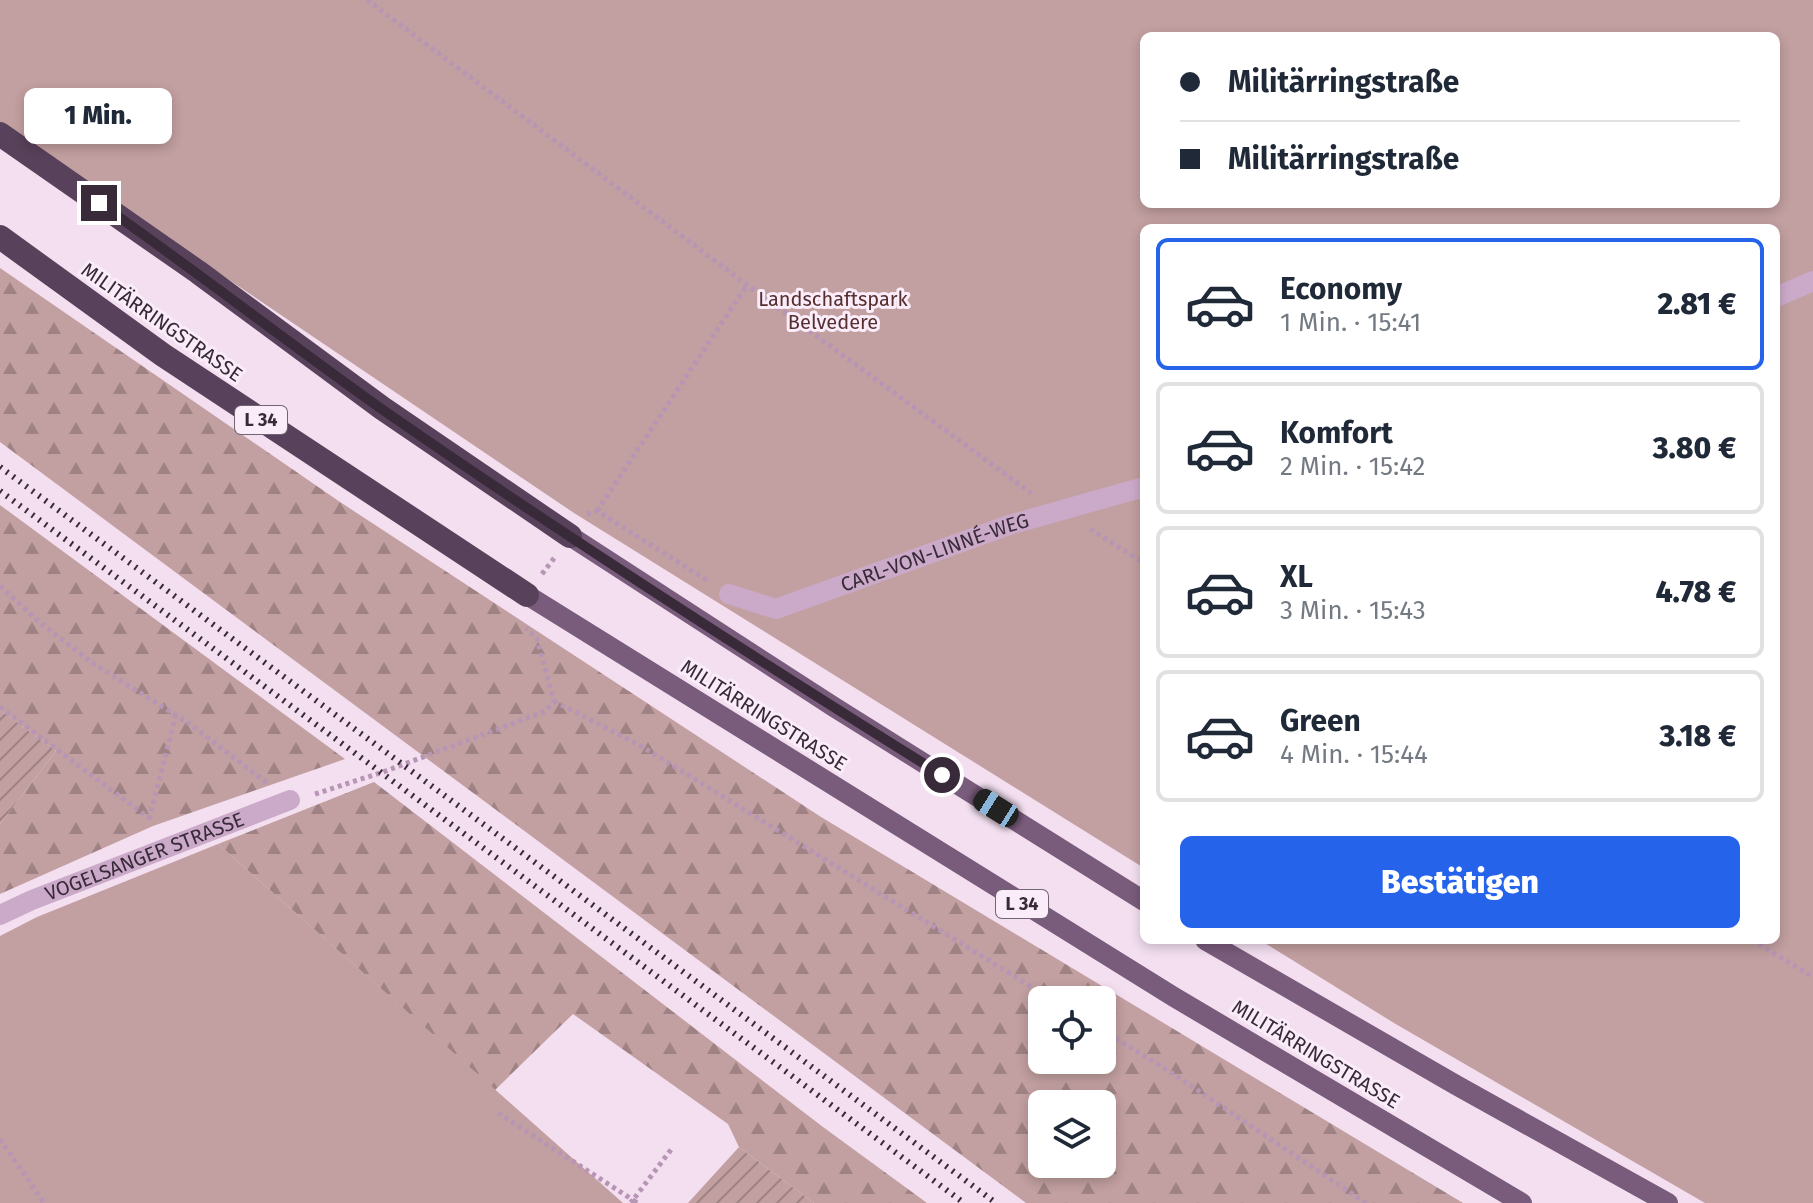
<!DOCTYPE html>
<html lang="de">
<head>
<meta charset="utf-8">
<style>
	body { margin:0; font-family:"Fira Sans",sans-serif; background:#f2f2f3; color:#1f2937; height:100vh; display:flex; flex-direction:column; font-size:30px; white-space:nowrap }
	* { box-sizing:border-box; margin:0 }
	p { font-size:26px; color:#747a83 }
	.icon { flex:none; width:44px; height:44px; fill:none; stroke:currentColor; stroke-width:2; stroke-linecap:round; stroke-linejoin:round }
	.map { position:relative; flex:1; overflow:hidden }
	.side { position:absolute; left:1140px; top:224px; width:640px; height:720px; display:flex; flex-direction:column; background:#fff; border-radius:12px; box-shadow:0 4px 12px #0003 }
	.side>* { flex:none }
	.hud { position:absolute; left:1140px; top:32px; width:640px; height:176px; border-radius:12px; box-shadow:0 4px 12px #0003; display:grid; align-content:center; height:176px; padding:0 40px; background:#fff }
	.controls { position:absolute; left:1028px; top:986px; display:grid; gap:16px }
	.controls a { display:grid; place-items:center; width:88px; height:88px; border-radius:12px; background:#fff; box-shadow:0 4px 12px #0003; font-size:40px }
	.end { position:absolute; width:36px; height:36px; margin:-18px; border:10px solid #382a39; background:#fff; box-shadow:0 0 0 4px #fff }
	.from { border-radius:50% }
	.bubble { position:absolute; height:56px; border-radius:12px; background:#fff; box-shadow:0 4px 12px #0003; font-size:26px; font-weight:800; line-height:56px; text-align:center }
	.car { position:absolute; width:24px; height:48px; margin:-24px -12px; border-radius:10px; box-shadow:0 0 6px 2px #0007; background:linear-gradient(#222 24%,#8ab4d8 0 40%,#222 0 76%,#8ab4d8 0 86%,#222 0) }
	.hud b { display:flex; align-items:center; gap:28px; height:76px; font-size:30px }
	.hud b+b { border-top:2px solid #e0e1e3 }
	.hud i { width:20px; height:20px; background:#1f2937 }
	ul { padding:14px 0 0; list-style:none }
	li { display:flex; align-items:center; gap:24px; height:132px; margin:0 16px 12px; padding:0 24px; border:4px solid #e0e1e3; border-radius:12px }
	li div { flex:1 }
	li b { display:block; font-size:30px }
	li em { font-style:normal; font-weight:800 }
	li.active { border-color:#2563eb }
	li>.icon { width:72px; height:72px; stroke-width:1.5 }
	.primary-button { display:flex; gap:16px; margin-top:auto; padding:16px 40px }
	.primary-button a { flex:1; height:92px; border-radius:12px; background:#2563eb; color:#fff; font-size:32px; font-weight:800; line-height:92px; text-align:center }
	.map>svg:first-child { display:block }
</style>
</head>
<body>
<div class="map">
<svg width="1813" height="1203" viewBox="0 0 1813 1203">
	<defs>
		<pattern id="forest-firs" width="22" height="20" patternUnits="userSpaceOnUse" patternTransform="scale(2)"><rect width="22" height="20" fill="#c29fa0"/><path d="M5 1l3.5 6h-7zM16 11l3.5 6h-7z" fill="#9f8283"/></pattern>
		<pattern id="garden-furrows" width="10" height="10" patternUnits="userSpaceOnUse" patternTransform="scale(2)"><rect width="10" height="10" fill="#c29fa0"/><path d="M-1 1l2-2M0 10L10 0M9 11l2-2" fill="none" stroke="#9f8283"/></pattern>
	</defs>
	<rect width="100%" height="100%" fill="#f3dff0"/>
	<path fill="url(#forest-firs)" fill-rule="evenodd" d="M0,268L340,502L821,817L1463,1203H1026L0,442ZM1042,1000H1102V1060H1042ZM1042,1104H1102V1164H1042Z
		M0,505L345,759L153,826L0,894V824L56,751L0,710Z
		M374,782L823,1127L927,1203H814L739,1147L728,1124L573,1014L495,1090L218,844Z"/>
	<path fill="#c29fa0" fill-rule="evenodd" d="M0,0H1813V1203H1705L1394,1023L1260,940H1776V228H1144V868L574,513L0,125ZM1144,36H1776V204H1144Z
		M218,844L623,1203H0V936L37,917Z"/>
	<path fill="url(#garden-furrows)" d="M0,710L56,751L0,824Z
		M739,1147L814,1203H688Z"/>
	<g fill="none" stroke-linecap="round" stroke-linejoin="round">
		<path stroke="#b795b5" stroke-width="5" stroke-dasharray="4 4" stroke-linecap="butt" d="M367,0L747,285L1031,493
			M597,511L747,285
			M587,514L597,511L708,581
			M1090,529L1144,563
			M542,574L555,557
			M0,586L38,621L91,662L190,724L267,783
			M554,701L641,746L1053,1000
			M0,707L149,818
			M315,794L383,772L546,711L554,701L537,639L526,628
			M149,819L176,715
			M1752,940L1813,977
			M1102,1030L1175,1075L1366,1203
			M498,1113L633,1200L630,1203
			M0,1139L44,1203
			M637,1203L633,1200L673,1147"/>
		<g stroke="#cbaac9" stroke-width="20">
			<path d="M1776,297L1813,281"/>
			<path id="s1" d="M729,594L776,609L1009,525L1144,487"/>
			<path id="s2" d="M0,915L32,900L290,800"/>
		</g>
		<path stroke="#795b7b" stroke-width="20" d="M570,536L834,707L1144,901
			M527,595L1174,997L1522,1203
			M1205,940L1456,1085L1668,1203"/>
		<path stroke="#58415a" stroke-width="24" d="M0,134L198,272L382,408L570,536
			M0,237L163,355L527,595"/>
		<path stroke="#382a39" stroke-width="6" stroke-dasharray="2 6" stroke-linecap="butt" d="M0,467L996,1203
			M0,491L964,1203"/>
	</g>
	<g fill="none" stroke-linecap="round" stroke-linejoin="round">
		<path stroke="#382a39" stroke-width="10" d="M99,203C195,270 287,342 383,410C566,537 753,657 942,775"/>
	</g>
	<g text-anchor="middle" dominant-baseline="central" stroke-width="6" stroke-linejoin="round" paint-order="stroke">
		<g fill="#faecf8" stroke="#726472" stroke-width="2">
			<rect x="235" y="406" width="52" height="28" rx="6"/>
			<rect x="996" y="890" width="52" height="28" rx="6"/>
		</g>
		<g font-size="18" font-weight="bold" fill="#382a39">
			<text x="261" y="420">L 34</text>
			<text x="1022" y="904">L 34</text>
		</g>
		<g font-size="20" fill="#572e2e" stroke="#faecf8">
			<text x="833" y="299">Landschaftspark<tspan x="833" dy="23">Belvedere</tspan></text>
		</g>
		<g font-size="20" fill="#382a39" stroke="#faecf8">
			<text transform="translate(162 322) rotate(35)">MILITÄRRINGSTRASSE</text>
			<text stroke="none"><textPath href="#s1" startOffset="218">CARL-VON-LINNÉ-WEG</textPath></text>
			<text transform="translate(764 715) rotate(32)">MILITÄRRINGSTRASSE</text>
			<text stroke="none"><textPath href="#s2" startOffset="156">VOGELSANGER STRASSE</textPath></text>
			<text transform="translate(1316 1054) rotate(31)">MILITÄRRINGSTRASSE</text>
		</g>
	</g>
</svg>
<div class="controls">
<a><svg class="icon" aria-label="locate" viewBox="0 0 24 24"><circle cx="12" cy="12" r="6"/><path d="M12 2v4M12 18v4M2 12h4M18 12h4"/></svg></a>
<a><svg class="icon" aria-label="layers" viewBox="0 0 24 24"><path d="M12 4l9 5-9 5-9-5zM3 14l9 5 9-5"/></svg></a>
</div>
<i class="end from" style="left:942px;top:775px"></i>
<i class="end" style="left:99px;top:203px"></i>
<div class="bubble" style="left:24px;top:88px;width:148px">1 Min.</div>
<i class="car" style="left:996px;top:808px;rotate:302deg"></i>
<div class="hud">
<b><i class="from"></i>Militärringstraße</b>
<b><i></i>Militärringstraße</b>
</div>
<section class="side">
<ul>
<li class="active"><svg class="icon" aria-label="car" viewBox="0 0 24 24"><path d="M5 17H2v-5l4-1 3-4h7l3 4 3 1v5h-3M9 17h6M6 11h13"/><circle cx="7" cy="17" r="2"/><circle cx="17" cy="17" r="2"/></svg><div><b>Economy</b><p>1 Min. · 15:41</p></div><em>2.81 €</em></li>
<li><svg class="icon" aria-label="car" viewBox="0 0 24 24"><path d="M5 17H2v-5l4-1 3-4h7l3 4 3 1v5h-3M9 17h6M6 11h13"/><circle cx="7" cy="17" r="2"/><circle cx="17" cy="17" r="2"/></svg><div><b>Komfort</b><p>2 Min. · 15:42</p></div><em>3.80 €</em></li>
<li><svg class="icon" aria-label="car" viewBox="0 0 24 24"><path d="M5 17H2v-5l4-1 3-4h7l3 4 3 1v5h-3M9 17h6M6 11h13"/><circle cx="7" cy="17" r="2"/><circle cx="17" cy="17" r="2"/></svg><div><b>XL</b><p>3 Min. · 15:43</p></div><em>4.78 €</em></li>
<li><svg class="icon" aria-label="car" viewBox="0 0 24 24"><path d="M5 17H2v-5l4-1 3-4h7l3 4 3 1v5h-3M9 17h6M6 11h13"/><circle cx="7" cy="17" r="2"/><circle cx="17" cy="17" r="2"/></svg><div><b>Green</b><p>4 Min. · 15:44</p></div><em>3.18 €</em></li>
</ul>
<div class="primary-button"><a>Bestätigen</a></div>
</section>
</div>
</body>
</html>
